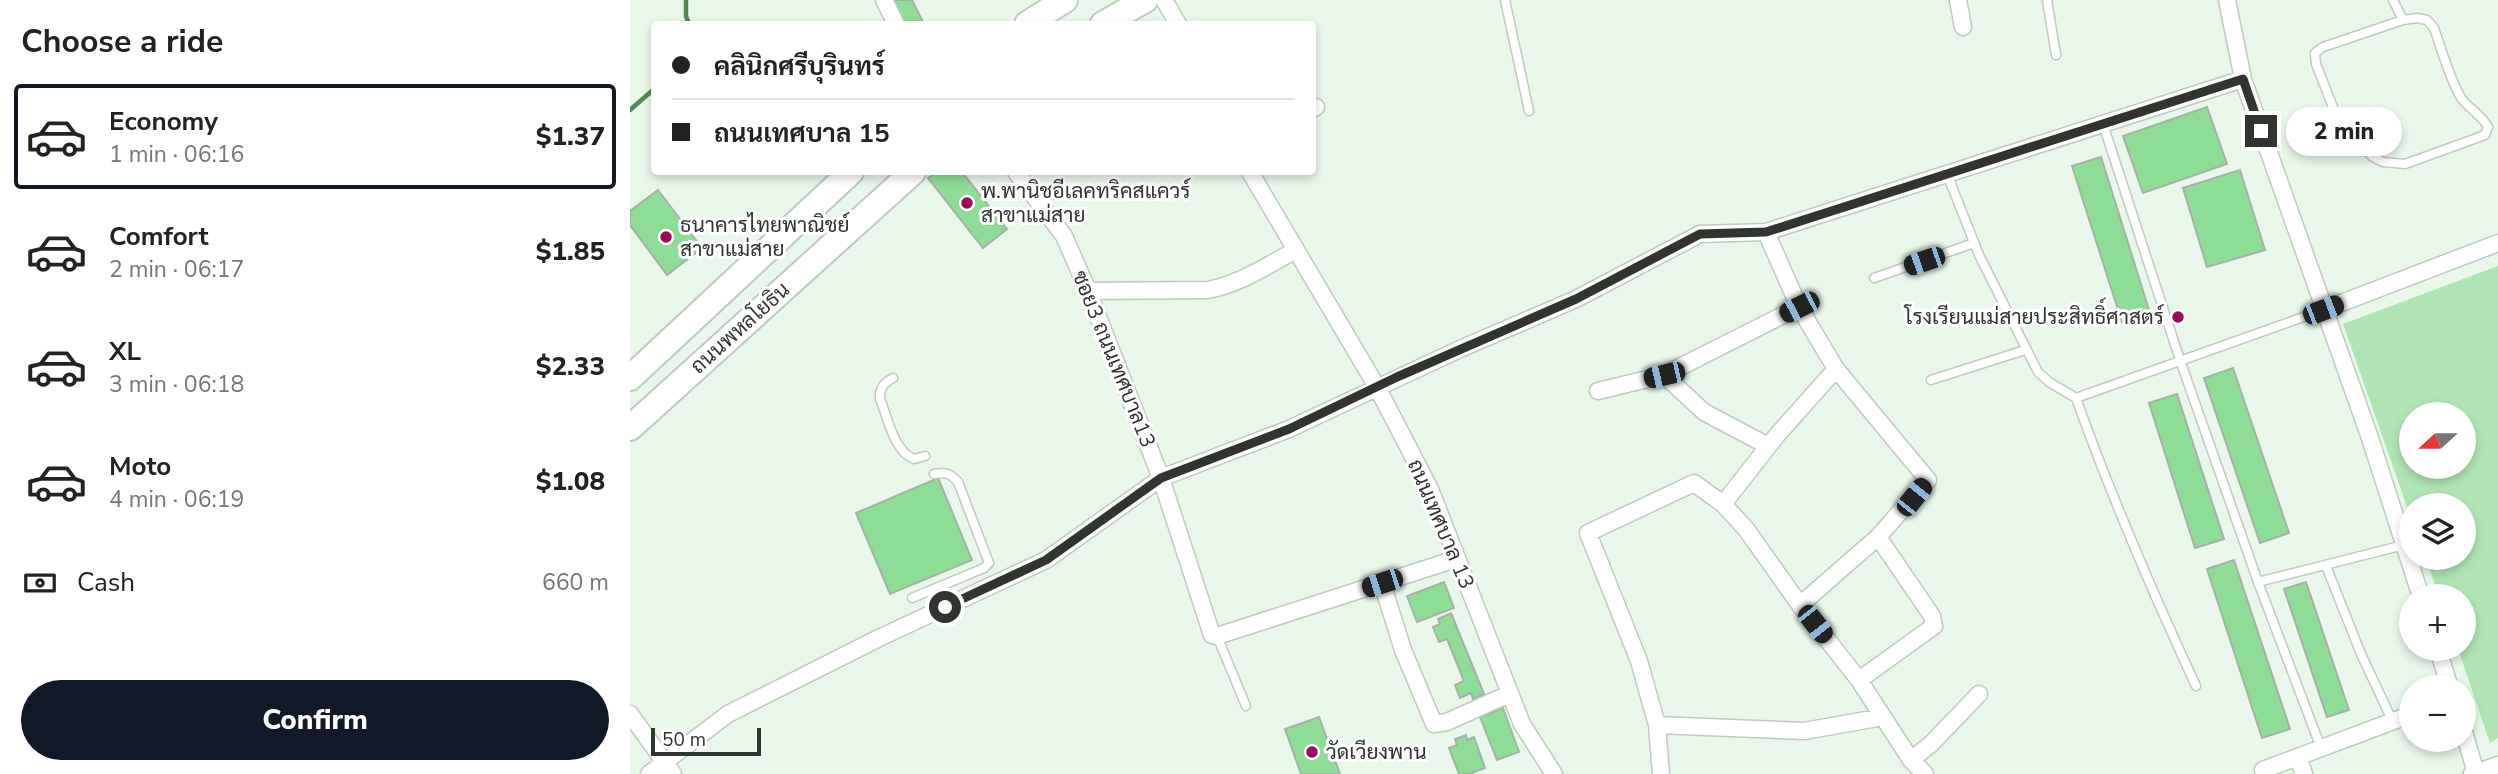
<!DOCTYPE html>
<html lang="en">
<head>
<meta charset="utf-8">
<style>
	body { margin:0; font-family:"Nunito Sans",Sarabun,sans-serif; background:#f2f2f2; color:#222; height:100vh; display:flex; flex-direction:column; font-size:26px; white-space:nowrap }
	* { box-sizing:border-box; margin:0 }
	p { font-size:23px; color:#767676 }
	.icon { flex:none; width:38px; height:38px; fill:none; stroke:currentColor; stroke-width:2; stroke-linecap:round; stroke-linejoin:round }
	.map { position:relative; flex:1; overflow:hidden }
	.details { display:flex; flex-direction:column; background:#fff; width:630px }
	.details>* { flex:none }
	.hud { position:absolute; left:21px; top:21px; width:665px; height:154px; border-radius:7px; box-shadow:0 4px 10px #0003; display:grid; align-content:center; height:154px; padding:0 21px; background:#fff }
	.needle { width:46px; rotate:249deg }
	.controls { position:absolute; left:1769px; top:402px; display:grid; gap:14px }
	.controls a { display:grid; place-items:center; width:77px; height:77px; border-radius:50%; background:#fff; box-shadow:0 4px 10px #0003; font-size:35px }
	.scale { position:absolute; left:21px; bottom:18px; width:110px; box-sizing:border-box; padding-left:7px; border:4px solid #303530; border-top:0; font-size:19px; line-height:24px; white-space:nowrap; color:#303530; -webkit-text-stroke:5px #fff; paint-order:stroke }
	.end { position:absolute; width:32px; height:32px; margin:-16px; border:9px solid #303530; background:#fff; box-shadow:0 0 0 4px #fff }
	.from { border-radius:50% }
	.bubble { position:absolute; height:49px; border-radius:24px; background:#fff; box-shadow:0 4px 10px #0003; font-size:23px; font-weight:800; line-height:49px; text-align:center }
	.car { position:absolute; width:21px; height:42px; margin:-21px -10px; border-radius:9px; box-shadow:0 0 5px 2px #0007; background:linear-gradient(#222 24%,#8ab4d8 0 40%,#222 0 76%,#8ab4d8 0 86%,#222 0) }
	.hud b { display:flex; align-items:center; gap:24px; height:66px; font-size:26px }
	.hud b+b { border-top:2px solid #e0e0e0 }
	.hud i { width:18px; height:18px; background:#222 }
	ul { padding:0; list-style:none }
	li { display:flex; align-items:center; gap:21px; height:105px; margin:0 14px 10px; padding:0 7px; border:4px solid transparent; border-radius:7px }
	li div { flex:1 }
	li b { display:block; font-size:26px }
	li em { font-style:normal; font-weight:800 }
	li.active { border-color:#111827 }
	li>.icon { width:63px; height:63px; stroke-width:1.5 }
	h2 { padding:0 21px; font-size:32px; line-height:84px }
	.pay { display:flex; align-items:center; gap:18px; height:77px; padding:0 21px; font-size:26px }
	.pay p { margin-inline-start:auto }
	.cta { display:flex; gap:14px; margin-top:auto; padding:14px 21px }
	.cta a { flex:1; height:80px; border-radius:42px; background:#111827; color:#fff; font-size:28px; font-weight:800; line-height:80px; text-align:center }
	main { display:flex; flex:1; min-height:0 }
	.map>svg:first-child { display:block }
</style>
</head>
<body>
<main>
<section class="details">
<h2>Choose a ride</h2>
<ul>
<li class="active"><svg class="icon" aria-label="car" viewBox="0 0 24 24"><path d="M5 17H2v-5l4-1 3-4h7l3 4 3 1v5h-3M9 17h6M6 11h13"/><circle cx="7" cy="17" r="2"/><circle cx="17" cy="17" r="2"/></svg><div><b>Economy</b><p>1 min · 06:16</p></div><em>$1.37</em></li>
<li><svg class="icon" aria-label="car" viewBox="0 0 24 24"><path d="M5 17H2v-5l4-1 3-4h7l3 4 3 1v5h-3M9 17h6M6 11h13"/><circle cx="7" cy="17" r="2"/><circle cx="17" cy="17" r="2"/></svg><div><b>Comfort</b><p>2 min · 06:17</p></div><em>$1.85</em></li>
<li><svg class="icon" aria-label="car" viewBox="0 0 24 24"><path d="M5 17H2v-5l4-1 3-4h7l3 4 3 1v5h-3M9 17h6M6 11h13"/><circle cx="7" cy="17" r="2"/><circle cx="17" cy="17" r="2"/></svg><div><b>XL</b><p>3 min · 06:18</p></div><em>$2.33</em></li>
<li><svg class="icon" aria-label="car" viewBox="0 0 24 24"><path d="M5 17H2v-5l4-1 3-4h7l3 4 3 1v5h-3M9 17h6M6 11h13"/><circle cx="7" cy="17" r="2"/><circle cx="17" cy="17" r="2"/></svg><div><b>Moto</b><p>4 min · 06:19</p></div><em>$1.08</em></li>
</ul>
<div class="pay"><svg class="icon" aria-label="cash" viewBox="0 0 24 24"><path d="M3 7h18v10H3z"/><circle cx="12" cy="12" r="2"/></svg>Cash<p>660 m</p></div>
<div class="cta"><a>Confirm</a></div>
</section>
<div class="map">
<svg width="1868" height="774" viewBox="0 0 1868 774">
	<rect width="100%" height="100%" fill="#e9f7ea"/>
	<path fill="#afe5b3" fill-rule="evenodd" d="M1868,266V738L1860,743L1828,649H1834V597H1809L1796,558H1834V506H1782L1781,518L1713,324ZM1782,415H1834V467H1782Z"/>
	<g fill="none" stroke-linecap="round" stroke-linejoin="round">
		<path stroke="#508856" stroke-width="4.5" d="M56,0V16L59,24
			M0,110L24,89"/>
	</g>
	<path fill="#8edd96" stroke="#a6b2a6" stroke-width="2" d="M263,0H282L294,24H274Z
		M1577,107L1597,164L1513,193L1493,136Z
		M1471,157L1520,313L1492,322L1442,166Z
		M1610,170L1635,250L1577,267L1553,188Z
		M306,172H332L377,229L353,248L298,178Z
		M28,190L72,248L37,275L0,225V211Z
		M1603,368L1659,533L1630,543L1574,378Z
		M1547,394L1594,539L1565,548L1519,403Z
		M308,478L342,560L260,594L226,513Z
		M1604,560L1660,729L1632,738L1577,569Z
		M814,582L824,608L787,622L777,596Z
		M1676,582L1719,710L1697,717L1654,589Z
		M821,613L854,694L843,699L841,693L830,698L825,685L834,681L817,639L809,642L803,627L810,624L808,619Z
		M873,708L889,752L867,760L850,717Z
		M689,717L710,774H671L655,729Z
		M836,735L837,740L844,737L855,768L839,774H829L819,748L827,745L825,739Z"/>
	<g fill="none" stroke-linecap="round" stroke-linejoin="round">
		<g stroke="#becbbe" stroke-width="11">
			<path id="lane" d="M875,0L899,111
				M1417,0L1426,55
				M1763,0L1773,20L1787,18L1797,20L1804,28C1812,51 1819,77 1831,98C1839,109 1852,115 1858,127L1855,135L1775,164L1753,162L1743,157L1712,130L1686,64L1685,53L1693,47L1773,20
				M1473,124L1550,360L1628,582L1691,748
				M1317,174L1349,255L1408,372L1419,382L1446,398C1481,496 1522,591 1566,686
				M1244,278L1344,243
				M263,378C254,383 249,388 250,399C258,418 264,452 284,459L295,456
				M1301,380L1395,350
				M1446,398L1693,310
				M1696,566L1731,654L1762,720
				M1628,582L1774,545
				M282,598L354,568L359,563L328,482C320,473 316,472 304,474
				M587,636L616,706"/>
		</g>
		<g stroke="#becbbe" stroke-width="19">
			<path id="street" d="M254,0L266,24
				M534,0L548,24
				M1328,0L1333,27
				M1597,0L1613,79L1740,438L1791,597
				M682,109L686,107
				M386,172L434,236L458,291L531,478L582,635L587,636L826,559
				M620,172L747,387L800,489L892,724L924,774
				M1136,232L1169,307L1206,369L1298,480L1248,537L1170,605
				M458,291L578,290C610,284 638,265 666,250
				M1693,310L1868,243
				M1034,375L1074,412L1138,446
				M968,391L1034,375L1169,307
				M1093,504L1148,434L1206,369
				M752,583L773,650L804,724L817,722L879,694
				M1808,649L1820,688
				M1229,680L1304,626L1302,616L1248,537
				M0,714L43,774
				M1027,725L1174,731L1253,717
				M1834,732L1846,773
				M1668,757L1674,774
				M1281,760L1301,744L1349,694
				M1633,770L1782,714
				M19,774L98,714L249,638L416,560L531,478L659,429L830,349L946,299L1070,234L1136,232L1613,79
				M1031,774L1027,725L1009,661L958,533L1064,483L1093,504L1116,529L1170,605L1229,680L1281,760L1295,774
				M1842,774L1868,765"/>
		</g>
		<g stroke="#becbbe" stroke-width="28">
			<path id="primary" d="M397,24L435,0
				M473,24L515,0
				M0,378L221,172
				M0,428L283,172"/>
		</g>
		<use href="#lane" stroke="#fff" stroke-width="8"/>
		<use href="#street" stroke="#fff" stroke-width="16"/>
		<use href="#primary" stroke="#fff" stroke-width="24"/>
	</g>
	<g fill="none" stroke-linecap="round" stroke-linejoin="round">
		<path stroke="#303530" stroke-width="9" d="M315,607L416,560L531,478L659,429L767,377L946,299L1070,234L1136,232L1613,79L1631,131"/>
	</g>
	<g fill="#9c0b59" stroke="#fff" stroke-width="2.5">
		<circle cx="337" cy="203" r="7"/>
		<circle cx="36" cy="237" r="7"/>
		<circle cx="1548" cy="317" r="7"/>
		<circle cx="682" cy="752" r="7"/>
	</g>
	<g text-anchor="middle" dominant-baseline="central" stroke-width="6" stroke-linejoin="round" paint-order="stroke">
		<g font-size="21" fill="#303530" stroke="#fff" text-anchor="start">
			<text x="351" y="191">พ.พานิชอีเลคทริคสแควร์<tspan x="351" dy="24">สาขาแม่สาย</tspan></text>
			<text x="50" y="225">ธนาคารไทยพาณิชย์<tspan x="50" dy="24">สาขาแม่สาย</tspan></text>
			<text x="1534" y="317" text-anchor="end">โรงเรียนแม่สายประสิทธิ์ศาสตร์</text>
			<text x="696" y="752">วัดเวียงพาน</text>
		</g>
		<g font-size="21" fill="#303530" stroke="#fff">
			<text transform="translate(110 328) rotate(-42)">ถนนพหลโยธิน</text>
			<text transform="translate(484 359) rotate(68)">ซอย3 ถนนเทศบาล13</text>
			<text transform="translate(811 524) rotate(67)">ถนนเทศบาล 13</text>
		</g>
	</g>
</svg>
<div class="controls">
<a><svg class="needle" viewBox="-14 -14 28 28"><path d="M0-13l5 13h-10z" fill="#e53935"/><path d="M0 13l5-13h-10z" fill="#767676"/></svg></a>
<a><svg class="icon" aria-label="layers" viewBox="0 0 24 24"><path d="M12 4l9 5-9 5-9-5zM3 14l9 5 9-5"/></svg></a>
<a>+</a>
<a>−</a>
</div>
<div class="scale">50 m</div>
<i class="end from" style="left:315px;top:607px"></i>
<i class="end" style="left:1631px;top:131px"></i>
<div class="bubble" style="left:1656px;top:107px;width:116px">2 min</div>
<i class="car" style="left:1294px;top:261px;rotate:251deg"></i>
<i class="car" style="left:1169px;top:307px;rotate:243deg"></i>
<i class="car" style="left:1693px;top:310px;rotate:69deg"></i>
<i class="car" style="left:1034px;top:375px;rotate:257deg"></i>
<i class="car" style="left:1284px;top:497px;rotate:39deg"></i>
<i class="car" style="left:752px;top:583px;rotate:252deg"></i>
<i class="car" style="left:1185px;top:624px;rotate:142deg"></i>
<div class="hud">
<b><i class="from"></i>คลินิกศรีบุรินทร์</b>
<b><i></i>ถนนเทศบาล 15</b>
</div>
</div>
</main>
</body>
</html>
